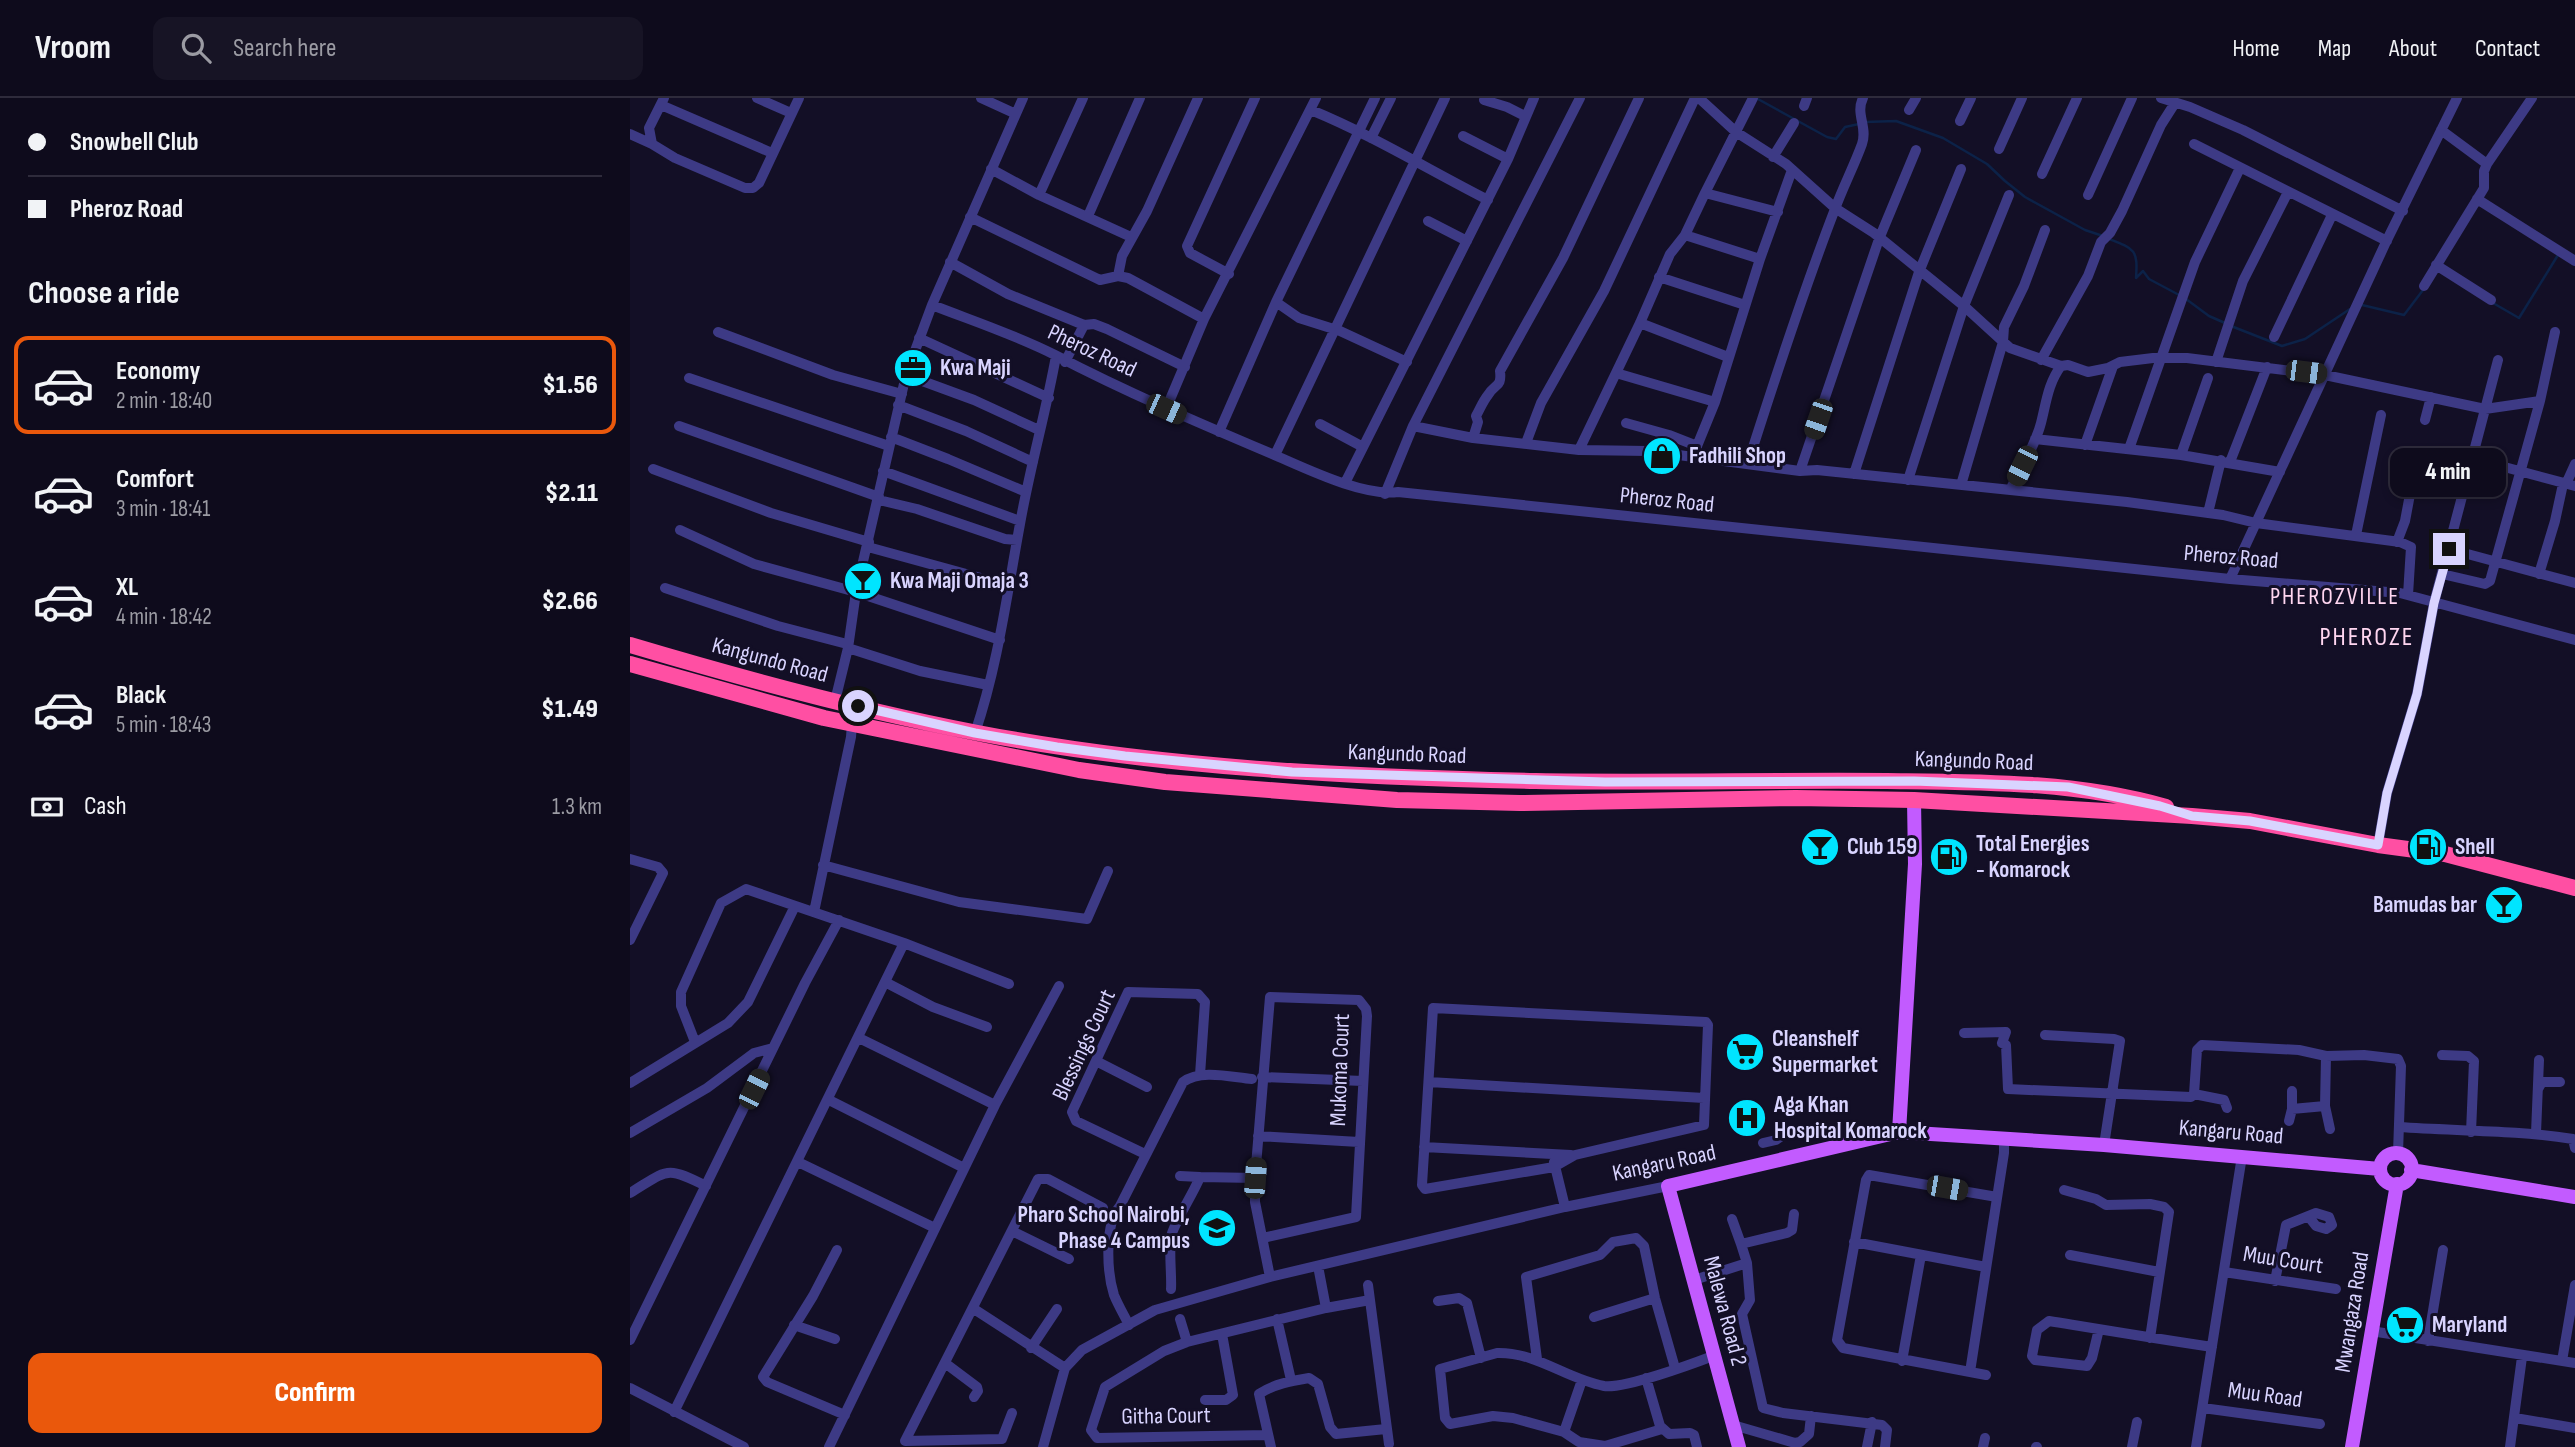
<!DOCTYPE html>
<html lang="en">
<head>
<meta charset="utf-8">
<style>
	body { margin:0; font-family:"Sofia Sans Condensed",sans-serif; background:#171425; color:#f1f3f6; height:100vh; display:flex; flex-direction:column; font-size:26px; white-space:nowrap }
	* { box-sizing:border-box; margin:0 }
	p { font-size:23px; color:#9b9ba3 }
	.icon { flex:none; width:38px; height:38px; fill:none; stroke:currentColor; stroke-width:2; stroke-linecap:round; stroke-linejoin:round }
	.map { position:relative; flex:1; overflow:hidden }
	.side { display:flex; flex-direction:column; background:#0e0b1c; width:630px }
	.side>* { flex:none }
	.banner { display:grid; align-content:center; height:154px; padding:0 28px; background:#0e0b1c }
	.end { position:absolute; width:32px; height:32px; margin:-16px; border:9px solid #d9d4ff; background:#111; box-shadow:0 0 0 4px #111 }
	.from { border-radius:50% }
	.bubble { position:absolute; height:49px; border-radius:14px; background:#0e0b1c; box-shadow:0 4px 10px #0003,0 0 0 2px #2e2b3b; font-size:23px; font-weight:800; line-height:49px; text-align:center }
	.car { position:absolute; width:21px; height:42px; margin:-21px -10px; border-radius:9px; box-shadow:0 0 5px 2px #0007; background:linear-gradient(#222 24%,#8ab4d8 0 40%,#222 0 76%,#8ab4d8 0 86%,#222 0) }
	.banner b { display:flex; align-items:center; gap:24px; height:66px; font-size:26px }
	.banner b+b { border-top:2px solid #2e2b3b }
	.banner i { width:18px; height:18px; background:#f1f3f6 }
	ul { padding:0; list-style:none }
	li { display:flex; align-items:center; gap:21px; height:98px; margin:0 14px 10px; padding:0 14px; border:4px solid transparent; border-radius:14px }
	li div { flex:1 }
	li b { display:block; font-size:26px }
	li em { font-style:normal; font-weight:800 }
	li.current { border-color:#ea580c }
	li>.icon { width:63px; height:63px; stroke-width:1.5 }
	h2 { padding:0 28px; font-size:32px; line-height:84px }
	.pay { display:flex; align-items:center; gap:18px; height:77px; padding:0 28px; font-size:26px }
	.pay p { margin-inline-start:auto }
	.primary-button { display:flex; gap:14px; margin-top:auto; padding:14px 28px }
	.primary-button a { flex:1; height:80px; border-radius:14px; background:#ea580c; color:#fff; font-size:28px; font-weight:800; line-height:80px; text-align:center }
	header { display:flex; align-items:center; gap:42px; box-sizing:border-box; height:98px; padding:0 35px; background:#0e0b1c; border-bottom:2px solid #2e2b3b }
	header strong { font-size:33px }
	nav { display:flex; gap:38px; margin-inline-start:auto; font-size:24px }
	.search { width:490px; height:63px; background:#171425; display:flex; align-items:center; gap:18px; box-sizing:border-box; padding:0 24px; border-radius:14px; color:#9b9ba3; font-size:26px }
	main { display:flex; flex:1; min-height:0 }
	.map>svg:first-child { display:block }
</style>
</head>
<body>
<header>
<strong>Vroom</strong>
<div class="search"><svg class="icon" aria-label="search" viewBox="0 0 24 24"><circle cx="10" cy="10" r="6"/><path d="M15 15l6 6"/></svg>Search here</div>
<nav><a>Home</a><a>Map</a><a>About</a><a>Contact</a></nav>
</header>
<main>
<section class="side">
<div class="banner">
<b><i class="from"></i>Snowbell Club</b>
<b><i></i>Pheroz Road</b>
</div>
<h2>Choose a ride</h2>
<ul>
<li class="current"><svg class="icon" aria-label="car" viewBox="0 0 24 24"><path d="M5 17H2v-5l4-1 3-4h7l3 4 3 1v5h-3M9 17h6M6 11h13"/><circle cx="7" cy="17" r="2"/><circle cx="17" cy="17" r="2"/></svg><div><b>Economy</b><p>2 min · 18:40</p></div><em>$1.56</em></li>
<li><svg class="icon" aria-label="car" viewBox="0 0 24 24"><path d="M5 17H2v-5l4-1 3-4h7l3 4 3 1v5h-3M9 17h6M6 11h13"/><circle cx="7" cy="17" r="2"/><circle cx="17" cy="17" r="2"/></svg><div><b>Comfort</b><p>3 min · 18:41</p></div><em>$2.11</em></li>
<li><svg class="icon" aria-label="car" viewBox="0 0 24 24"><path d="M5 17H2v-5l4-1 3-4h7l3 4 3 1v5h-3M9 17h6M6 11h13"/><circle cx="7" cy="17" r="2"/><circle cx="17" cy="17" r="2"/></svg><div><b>XL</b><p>4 min · 18:42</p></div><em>$2.66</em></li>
<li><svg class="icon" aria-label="car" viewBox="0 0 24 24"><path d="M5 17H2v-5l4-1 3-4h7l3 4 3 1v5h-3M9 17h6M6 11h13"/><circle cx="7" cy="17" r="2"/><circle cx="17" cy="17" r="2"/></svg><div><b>Black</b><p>5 min · 18:43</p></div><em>$1.49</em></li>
</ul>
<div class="pay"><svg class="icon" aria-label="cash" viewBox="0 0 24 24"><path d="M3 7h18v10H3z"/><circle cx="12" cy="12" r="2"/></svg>Cash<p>1.3 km</p></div>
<div class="primary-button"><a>Confirm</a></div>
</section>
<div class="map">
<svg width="1945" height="1349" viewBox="0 0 1945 1349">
	<rect width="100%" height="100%" fill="#130f26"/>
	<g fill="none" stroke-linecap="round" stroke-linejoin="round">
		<path stroke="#0c2248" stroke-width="2.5" d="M1126,0L1197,39L1206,41L1215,29L1229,26
			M1235,24L1266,23L1313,40L1357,66L1375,83L1395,99L1455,132L1473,138
			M1479,141C1505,151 1508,152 1506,180L1513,173L1519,181L1551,198
			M1556,201L1579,218L1595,225
			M1863,205L1889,220L1928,157
			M1732,207L1774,217L1793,192
			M1601,228L1652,248L1675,241L1720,211"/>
		<path stroke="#3d3a85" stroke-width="10" d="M34,0L19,30L22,46L45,60L115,90H123L129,85L169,0
			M127,0L161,15
			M351,0L386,16
			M1069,0L1106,34L1156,66L1205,110L1244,135L1334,208L1379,97
			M1123,0L1075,95L1148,114
			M1531,0L1560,9L1613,32L1773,113
			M854,2L877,9L895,18
			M31,7L142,55
			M1174,8L1177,0
			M681,12C742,37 799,72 858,102
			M1279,12L1286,0
			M1330,23L1341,0
			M1811,32L1857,66
			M0,36L22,46
			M833,38L878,61
			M741,40L761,0
			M1564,46L1757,143
			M1369,51L1392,0
			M1143,59L1164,25
			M361,71L409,97L501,139
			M1412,76L1447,0
			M409,97L453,0
			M1458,97L1502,0
			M1847,101L1945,163
			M458,118L510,0
			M340,119L470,182L488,178L498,180L574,221
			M798,123L837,143
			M1055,137L1075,95
			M320,164L378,196L454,227L464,226L477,231L555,269
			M1806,167L1861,202
			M599,176L560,155L557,148L625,0
			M488,178L492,158L517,113L568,0
			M1029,179L1115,207
			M1794,188L1854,90V73L1857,66L1902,0
			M646,204L669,220L710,233L777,264
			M302,207C343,223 386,237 425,257C496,294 569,325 642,356C675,370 733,399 768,394L1600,481L1770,495L1945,542
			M1010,225L1098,259
			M88,234L203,277L272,296
			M1644,239L1702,117
			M289,240L419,300
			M1411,262L1458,178L1471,144L1480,135L1492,113L1531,27L1545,5
			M435,264L454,227
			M1586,264L1613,183L1658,94
			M986,275L1085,304
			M276,277L344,302L409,332
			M59,280L259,348
			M268,307L336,333L403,364
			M536,311L574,221L686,0
			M1795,322L1801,299
			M996,325L1039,337L1067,348
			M690,326L733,349
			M49,328L249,399
			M783,328L843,340L949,352L1018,353L1170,373L1187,372L1497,404L1593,417L1626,425L1770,444L1781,449L1778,497
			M589,334L646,204L745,0
			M261,339L318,361L396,394
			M843,340L848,324L846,318C850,311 853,303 858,297C865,285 872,290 870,273L933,160L1009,0
			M1405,341L1551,357L1650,374
			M896,345L911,305L974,193L1065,0
			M1455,347L1483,268
			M1499,351L1565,164L1610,70
			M949,352L1010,225L1040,156L1055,137L1130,161
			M645,357L815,0
			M1551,357L1578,280
			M1066,360L1067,348L1085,304L1130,161L1162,72
			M1841,360L1945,388
			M1600,364L1637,269
			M1118,365C1145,280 1173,194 1205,111C1213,89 1224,68 1232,46C1238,29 1225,16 1233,0
			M23,371L141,415L239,444
			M253,373L390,423
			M1170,373L1249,141L1286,52
			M1224,376L1289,174L1331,71
			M1278,382L1334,208L1380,250L1431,268
			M715,385L878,61L904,0
			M1936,386L1945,366
			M1331,387L1373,244L1374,229L1394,188L1415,132
			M1380,392C1391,370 1405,348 1411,325C1416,306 1418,285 1431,268L1438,267L1458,274L1478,270L1490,264L1523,260H1557L1695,277L1855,311L1910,303
			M755,396L783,328L950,0
			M249,402L287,411L375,441L387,442
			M1578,415L1591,362
			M50,432L124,466L226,494L370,542
			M1726,437L1751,317
			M1767,444L1775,423L1787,359
			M238,449L380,488
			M1819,451L1945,485
			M1812,476L1855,486L1860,483L1910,303L1925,234
			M1909,476L1925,423L1933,386
			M1600,481L1756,144L1827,0
			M35,490L148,528L217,546
			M218,550L290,573L358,587
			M205,603L218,550L226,494L276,277L302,207L393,0
			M345,635C368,567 377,496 390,426C400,369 416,314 426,258
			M1748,747L1757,695L1787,596L1804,505L1868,262
			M0,761L28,769L33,775L0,842
			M193,767L329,804L457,821L478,773
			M184,814L221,639L222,626
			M255,884L303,909L357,929
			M803,910L1076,924L1078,927L1074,1027L945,1057L924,1069L795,1091L792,1087Z
			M1334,935L1376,934L1372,945L1376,947L1378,991L1561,999L1564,996L1567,952L1572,947L1669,952L1696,958L1734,957L1768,961L1771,968L1768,1055
			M1415,937L1484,941L1490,943L1474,1047
			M229,940L365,1007
			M65,944L51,908V894L91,805L116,791L274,845L379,886
			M1812,957L1838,958L1844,963L1841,1034
			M1696,958L1695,1008L1700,1031
			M466,963L517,989
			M632,979L733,983
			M799,984L1074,1000
			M0,985L98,925L118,904L165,808
			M1908,991L1912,984H1930
			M1564,996L1594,1002L1597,1010
			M199,1002L334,1070
			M1662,1011V993
			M1659,1023L1662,1011L1695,1008
			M1769,1029C1827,1033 1886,1032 1943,1041L1945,1050
			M0,1035L77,990L124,955L143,950
			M1906,1035L1909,962
			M628,1038L729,1044
			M1133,1045L1146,1042L1156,1035
			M794,1049L941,1057
			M515,1056L446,1023L442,1014L498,894L568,896L575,904L570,977
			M168,1064L305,1130
			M924,1064L935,1109
			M550,1078L570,1079
			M1434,1092L1466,1101L1476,1107L1520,1106L1534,1109L1539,1114L1520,1240
			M0,1095C38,1072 35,1067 76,1088
			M1102,1121L1111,1146
			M382,1133L439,1161
			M633,1140L726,1119L737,918L736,911L729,902L640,899L625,1080V1104L640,1179
			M1224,1144L1356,1169
			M207,1152L183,1198L133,1279L137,1284L215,1317
			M1440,1157L1529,1174
			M1117,1165L1120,1202L1112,1216L1133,1310L1153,1315L1252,1327L1257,1332L1255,1349
			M688,1168L696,1210
			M1594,1174L1706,1191
			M1064,1182L1117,1165L1111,1146L1157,1135L1162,1132L1164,1116
			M1645,1183L1656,1127L1686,1115L1699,1119L1702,1127L1696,1131L1686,1128L1679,1119
			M738,1187L759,1346
			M541,1191C542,1177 538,1147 542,1135C549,1116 562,1098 570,1079L625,1080
			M808,1203L829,1200L837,1205L851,1260
			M344,1211L435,1270
			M964,1219L1025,1200
			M550,1221L557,1244
			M647,1221L661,1282
			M164,1227L205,1241
			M499,1227C494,1217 488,1207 484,1197C477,1175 474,1126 490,1108L553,984C571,971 600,979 622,981
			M1469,1231L1462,1260L1457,1268L1405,1262L1402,1258L1407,1232L1419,1223C1474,1232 1528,1241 1582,1249
			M1741,1233L1945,1265
			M0,1242L175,885L209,822
			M1798,1243L1813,1152
			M401,1250L427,1211
			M907,1261L896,1179L970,1157L983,1144L1006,1140L1014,1148L1025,1200L1045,1270
			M1272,1263L1291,1157
			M1932,1263L1945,1187
			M315,1265L347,1289L348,1293L344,1299
			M1340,1274L1374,1055V1042
			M1356,1277L1213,1250L1207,1242L1236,1082L1239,1077L1367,1099
			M1016,1280L1030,1328L1039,1336L1060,1335L1064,1337L1067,1349
			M0,1290L114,1349
			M575,1302H596L603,1297L592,1236
			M1573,1310L1690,1326
			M44,1314L274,845
			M382,1315L372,1341L275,1343L408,1081H418L473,1110
			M1885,1320L1945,1330
			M1103,1327L1165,1345L1170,1344L1179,1336L1181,1318
			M1032,1331L975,1348L949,1344L934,1334L883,1320L863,1318L820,1326L815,1320L810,1271L867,1255C907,1254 936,1281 974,1288C994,1291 1062,1266 1083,1258
			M934,1334L952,1282
			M638,1337L467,1340L461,1332L475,1289L534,1253L557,1244L696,1210L740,1202
			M199,1349L365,1007L429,888
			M413,1349L435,1270L452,1252L525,1212L640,1179L935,1109L1038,1088
			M641,1349L629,1296C644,1286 661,1283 679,1280L688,1286L700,1329L706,1336L756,1331
			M1237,1349L1242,1324
			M1353,1349L1355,1340
			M1406,1349H1407
			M1502,1349L1507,1324
			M1566,1349L1612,1058
			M1880,1349L1892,1259"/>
		<path stroke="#c25bff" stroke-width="14" d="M1269,1034L1285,766L1284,702
			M1750 1071a16 16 0 1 1 32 0a16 16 0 1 1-32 0Z
			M1781,1072L1945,1099
			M1109,1349L1038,1088L1269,1034L1474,1047L1750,1071
			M1722,1349L1767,1086"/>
		<path stroke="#ff4fa3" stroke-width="16" d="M0,547C114,581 231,613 348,635C531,670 720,679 906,683C1023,685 1140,682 1257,683C1350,684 1445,683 1536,709
			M0,566L194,620L449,672L535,684L767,702L890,705L1166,700L1284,702L1562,718L1620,723L1748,747L1815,756L1945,790"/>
	</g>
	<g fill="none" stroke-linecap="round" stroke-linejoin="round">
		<path stroke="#d9d4ff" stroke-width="9" d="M228,608L345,635L427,649L495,658L662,674L975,684L1284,683L1438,689L1530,708L1562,718L1620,723L1748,747L1757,695L1787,596L1804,505L1819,451"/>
	</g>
	<defs>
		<g id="office-disc" transform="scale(2.0125)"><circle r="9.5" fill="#00e5ff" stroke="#130f26"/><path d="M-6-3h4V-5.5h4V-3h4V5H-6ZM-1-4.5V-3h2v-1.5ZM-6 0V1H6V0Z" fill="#111"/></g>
		<g id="shop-disc" transform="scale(2.0125)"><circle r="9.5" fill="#00e5ff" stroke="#130f26"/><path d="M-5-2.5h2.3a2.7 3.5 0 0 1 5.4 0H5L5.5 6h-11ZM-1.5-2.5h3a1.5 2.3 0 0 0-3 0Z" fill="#111"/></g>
		<g id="bar-disc" transform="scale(2.0125)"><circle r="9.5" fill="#00e5ff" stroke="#130f26"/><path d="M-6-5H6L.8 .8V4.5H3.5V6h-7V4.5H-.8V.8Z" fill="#111"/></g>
		<g id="fuel-disc" transform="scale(2.0125)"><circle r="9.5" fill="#00e5ff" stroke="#130f26"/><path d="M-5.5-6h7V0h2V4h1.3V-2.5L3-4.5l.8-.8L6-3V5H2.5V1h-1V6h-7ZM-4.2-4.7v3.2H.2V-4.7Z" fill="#111"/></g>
		<g id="supermarket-disc" transform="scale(2.0125)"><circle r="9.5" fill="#00e5ff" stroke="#130f26"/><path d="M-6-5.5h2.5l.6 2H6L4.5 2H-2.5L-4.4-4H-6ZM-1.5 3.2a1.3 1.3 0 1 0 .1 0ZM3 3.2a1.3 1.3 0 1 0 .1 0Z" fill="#111"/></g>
		<g id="hospital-disc" transform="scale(2.0125)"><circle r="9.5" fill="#00e5ff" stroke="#130f26"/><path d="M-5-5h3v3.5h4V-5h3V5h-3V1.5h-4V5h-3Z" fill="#111"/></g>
		<g id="school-disc" transform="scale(2.0125)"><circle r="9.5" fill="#00e5ff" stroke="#130f26"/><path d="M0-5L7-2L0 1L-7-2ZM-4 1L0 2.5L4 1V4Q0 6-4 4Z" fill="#111"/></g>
	</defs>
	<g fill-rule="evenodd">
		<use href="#office-disc" x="283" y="270"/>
		<use href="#shop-disc" x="1032" y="358"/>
		<use href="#bar-disc" x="233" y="483"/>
		<use href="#bar-disc" x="1190" y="749"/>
		<use href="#fuel-disc" x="1798" y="749"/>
		<use href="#fuel-disc" x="1319" y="759"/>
		<use href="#bar-disc" x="1874" y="807"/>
		<use href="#supermarket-disc" x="1115" y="954"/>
		<use href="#hospital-disc" x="1117" y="1020"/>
		<use href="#school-disc" x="587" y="1130"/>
		<use href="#supermarket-disc" x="1775" y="1227"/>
	</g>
	<g text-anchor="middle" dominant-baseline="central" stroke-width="6" stroke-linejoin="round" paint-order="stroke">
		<g font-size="23" fill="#d9d4ff" stroke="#130f26">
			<text transform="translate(462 253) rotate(25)">Pheroz Road</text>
			<text transform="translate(1037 402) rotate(6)">Pheroz Road</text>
			<text transform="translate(1601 459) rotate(5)">Pheroz Road</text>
			<text transform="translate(140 562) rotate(15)">Kangundo Road</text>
			<text transform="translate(777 656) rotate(2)">Kangundo Road</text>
			<text transform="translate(1344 663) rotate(2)">Kangundo Road</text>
			<text transform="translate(454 947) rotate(-65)">Blessings Court</text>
			<text transform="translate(710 972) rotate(-88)">Mukoma Court</text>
			<text transform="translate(1601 1034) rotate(5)">Kangaru Road</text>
			<text transform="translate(1034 1065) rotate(-12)">Kangaru Road</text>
			<text transform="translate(1653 1162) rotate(9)">Muu Court</text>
			<text transform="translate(1095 1213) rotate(75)">Malewa Road 2</text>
			<text transform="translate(1722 1214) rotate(-81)">Mwangaza Road</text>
			<text transform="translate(1635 1297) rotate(8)">Muu Road</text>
			<text transform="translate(536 1318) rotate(-1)">Githa Court</text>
		</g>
		<g font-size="23" font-weight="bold" fill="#d9d4ff" stroke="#130f26" text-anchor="start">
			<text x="310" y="270">Kwa Maji</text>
			<text x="1059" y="358">Fadhili Shop</text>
			<text x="260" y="483">Kwa Maji Omaja 3</text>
			<text x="1346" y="746">Total Energies<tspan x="1346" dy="26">- Komarock</tspan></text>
			<text x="1217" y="749">Club 159</text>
			<text x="1825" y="749">Shell</text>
			<text x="1847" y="807" text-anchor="end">Bamudas bar</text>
			<text x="1142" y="941">Cleanshelf<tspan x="1142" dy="26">Supermarket</tspan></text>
			<text x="1144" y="1007">Aga Khan<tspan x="1144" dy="26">Hospital Komarock</tspan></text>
			<text x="560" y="1117" text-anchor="end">Pharo School Nairobi,<tspan x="560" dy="26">Phase 4 Campus</tspan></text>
			<text x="1802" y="1227">Maryland</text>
		</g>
		<g font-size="24" letter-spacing="2" fill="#ffd6f0" stroke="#130f26">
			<text x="1705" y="498">PHEROZVILLE</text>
		</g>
		<g font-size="26" letter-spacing="2" fill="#ffd6f0" stroke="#130f26">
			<text x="1737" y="539">PHEROZE</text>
		</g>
	</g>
</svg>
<i class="end from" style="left:228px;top:608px"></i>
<i class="end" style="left:1819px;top:451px"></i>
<div class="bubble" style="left:1760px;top:350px;width:116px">4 min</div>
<i class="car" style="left:1676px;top:274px;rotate:97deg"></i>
<i class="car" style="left:536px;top:311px;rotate:114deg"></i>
<i class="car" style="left:1188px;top:321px;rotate:199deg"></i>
<i class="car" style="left:1392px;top:368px;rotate:206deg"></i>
<i class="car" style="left:124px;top:991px;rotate:26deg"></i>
<i class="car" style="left:625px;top:1080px;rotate:4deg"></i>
<i class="car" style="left:1317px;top:1090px;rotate:100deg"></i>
</div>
</main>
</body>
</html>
